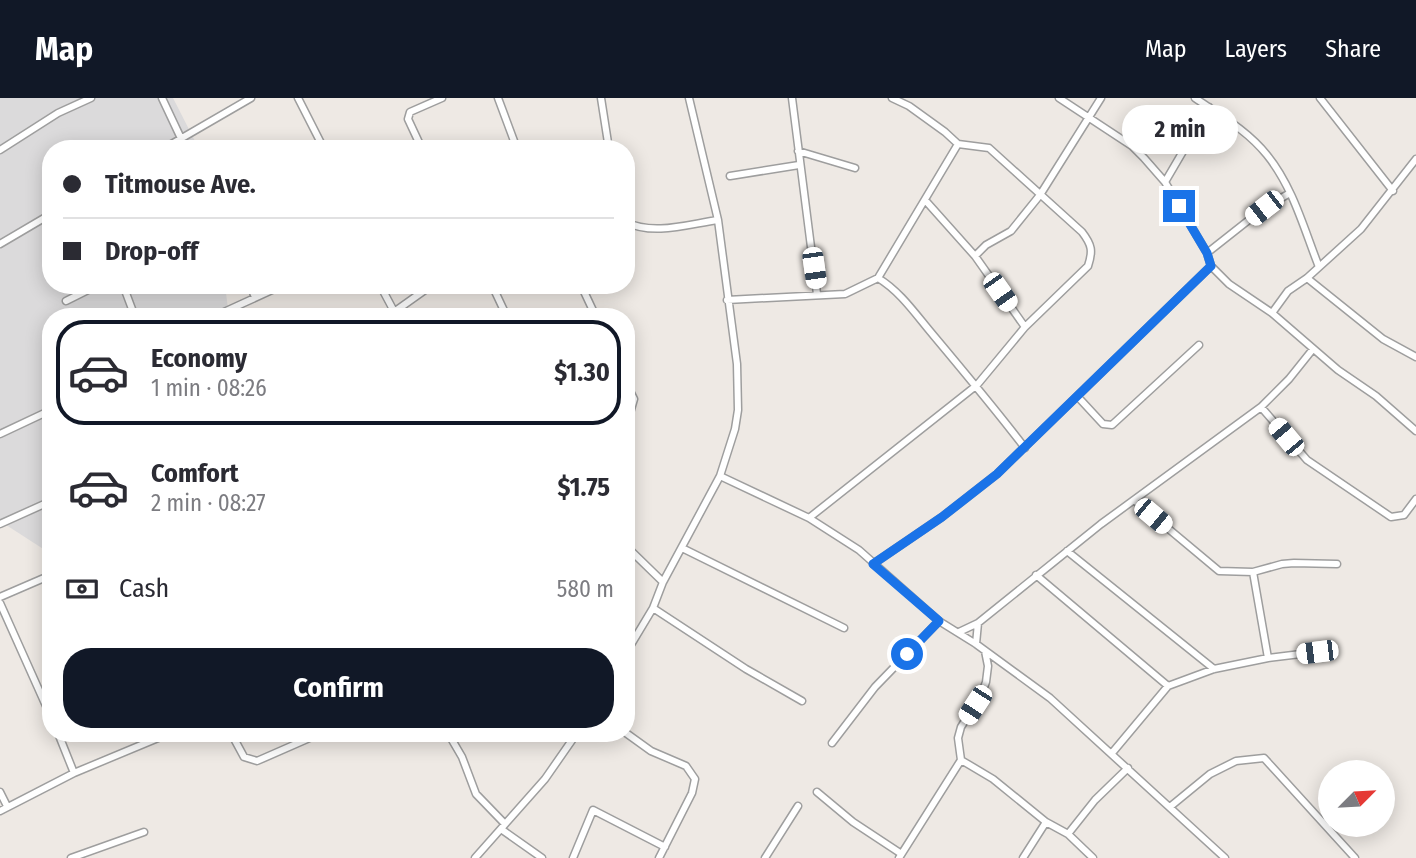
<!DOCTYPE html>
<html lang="en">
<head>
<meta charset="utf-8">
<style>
	body { margin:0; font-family:"Fira Sans Condensed",sans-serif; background:#f7f7f7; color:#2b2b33; height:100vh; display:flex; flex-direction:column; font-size:26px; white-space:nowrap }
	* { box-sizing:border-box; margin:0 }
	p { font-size:23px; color:#7c7c81 }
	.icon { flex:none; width:38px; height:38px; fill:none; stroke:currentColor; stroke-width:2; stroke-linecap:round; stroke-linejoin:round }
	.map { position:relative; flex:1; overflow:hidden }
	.drawer { position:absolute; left:42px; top:210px; width:593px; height:434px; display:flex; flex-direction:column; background:#fff; border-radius:28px; box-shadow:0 4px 18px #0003 }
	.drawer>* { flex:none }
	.hud { position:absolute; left:42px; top:42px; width:593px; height:154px; border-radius:28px; box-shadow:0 4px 18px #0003; display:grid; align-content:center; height:154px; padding:0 21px; background:#fff }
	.needle { width:46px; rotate:66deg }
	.fabs { position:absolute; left:1318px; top:662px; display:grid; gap:14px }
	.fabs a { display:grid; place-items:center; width:77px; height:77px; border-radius:50%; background:#fff; box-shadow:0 4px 18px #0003; font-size:35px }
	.end { position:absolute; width:32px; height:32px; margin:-16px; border:9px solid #1a73e8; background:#fff; box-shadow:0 0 0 4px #fff }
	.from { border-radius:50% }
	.bubble { position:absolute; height:49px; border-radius:24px; background:#fff; box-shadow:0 4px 18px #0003; font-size:23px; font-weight:700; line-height:49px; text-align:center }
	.car { position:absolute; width:21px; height:42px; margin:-21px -10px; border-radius:9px; box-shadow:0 0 5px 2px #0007; background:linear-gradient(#fff 24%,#345 0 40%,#fff 0 76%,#345 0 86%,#fff 0) }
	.hud b { display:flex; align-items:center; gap:24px; height:66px; font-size:26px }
	.hud b+b { border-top:2px solid #e1e1e2 }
	.hud i { width:18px; height:18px; background:#2b2b33 }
	ul { padding:12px 0 0; list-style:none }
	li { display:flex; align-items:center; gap:21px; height:105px; margin:0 14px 10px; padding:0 7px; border:4px solid transparent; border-radius:28px }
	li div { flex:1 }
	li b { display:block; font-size:26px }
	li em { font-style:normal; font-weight:700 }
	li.current { border-color:#111827 }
	li>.icon { width:63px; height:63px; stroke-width:1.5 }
	.pay { display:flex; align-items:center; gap:18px; height:77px; padding:0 21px; font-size:26px }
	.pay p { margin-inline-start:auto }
	.primary-button { display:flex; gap:14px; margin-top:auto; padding:14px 21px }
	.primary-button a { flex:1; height:80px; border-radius:28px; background:#111827; color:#fff; font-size:28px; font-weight:700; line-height:80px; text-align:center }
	header { display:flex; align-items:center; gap:42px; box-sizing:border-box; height:98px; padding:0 35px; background:#111827; color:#fff }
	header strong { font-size:33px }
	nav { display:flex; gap:38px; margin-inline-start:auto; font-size:24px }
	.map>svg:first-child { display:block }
</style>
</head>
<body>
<header>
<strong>Map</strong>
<nav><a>Map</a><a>Layers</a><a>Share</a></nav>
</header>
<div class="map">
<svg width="1416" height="760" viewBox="0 0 1416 760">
	<rect width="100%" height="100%" fill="#eee9e4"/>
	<path fill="#dbdadb" d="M0,0H173L199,51H51V187H225L229,219H51V456L0,423Z"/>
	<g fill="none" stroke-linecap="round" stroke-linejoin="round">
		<g stroke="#9e9e9e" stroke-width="9">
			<path id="minor" d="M162,0L186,51
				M298,0L324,51
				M498,0L517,51
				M601,0L609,51
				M792,0L817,196
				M1059,0L1132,48L1144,60L1165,84L1207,155L1211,168L1229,186L1272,215
				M1195,0C1220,17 1248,33 1267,57C1293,89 1304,131 1319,169
				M1320,0L1393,93
				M163,51L251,0
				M422,51L408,21L410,14L442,0
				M0,52L58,15L91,0
				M798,53L855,70
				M1416,61L1361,131L1307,180L1288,193L1272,215L1338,272L1376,298L1416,333
				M730,78L799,67
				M1165,84L1209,9
				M925,102L975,158L1025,229
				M626,124C653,138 689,126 718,122
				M0,146L51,116
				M1207,155L1264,110L1290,95
				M975,158L986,147L1011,133L1040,97L1101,0
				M878,180L958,46
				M1307,180L1383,241L1416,259
				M123,187L135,219
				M250,187L255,199
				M380,187L397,219
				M492,187L507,219
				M581,187L596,219
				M727,202L845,196L878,180C901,194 916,217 934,238C965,275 996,312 1025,350
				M66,203L98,187
				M394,214L432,187
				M213,219L283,187
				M626,285L634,301L626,329
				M1078,299L1103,326L1112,327L1199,247
				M1261,309L1307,362L1391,419L1404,417L1416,401
				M0,336L51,312
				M720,378L809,420L859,452L939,523L976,546L1050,600L1225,760
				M1134,402L1219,473L1253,474L1282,466L1294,465L1337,466
				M809,420L977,287L1025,229L1088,168C1093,153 1092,147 1082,134L989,50L958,46L945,34L909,8L892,0
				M0,426L51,403
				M626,448L663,484
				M682,450L844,530
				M1067,453L1214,571
				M873,466L942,419L997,376L1211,168
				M1253,474L1268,560
				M1036,477L1168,588
				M0,499L51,477
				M0,505L51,619
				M653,510L746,571L802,603
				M959,534L978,525L1101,426L1261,309L1289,281L1313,251
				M976,546L978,525
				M626,555L653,510L663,484L720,378L735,331L738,312L737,266L718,122L689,0
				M58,635L74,675
				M231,635L244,659L257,663L321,635
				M381,635L396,638L401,635
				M448,635L462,659L476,696L505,726
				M626,635L651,653L686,668L695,681L692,695L659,760
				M832,645L875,589L939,523
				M1112,655L1168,588L1214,571L1268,560L1317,554
				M961,662L993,681L1046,724L1068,736L1093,760
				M0,694L7,708
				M817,694L853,724L900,755
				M1171,708L1210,676L1236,663L1264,660L1355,760
				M0,713L74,675L170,635
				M501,731L542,760
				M1068,736L1095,702L1128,670
				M71,760L144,734
				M475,760L545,681L577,635
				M573,760L593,712L665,749
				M765,760L798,708
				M899,760L961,662L958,640L961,629L981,597L986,584L988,568L985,553
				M1023,760L1046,724"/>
		</g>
		<use href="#minor" stroke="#fff" stroke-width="6"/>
	</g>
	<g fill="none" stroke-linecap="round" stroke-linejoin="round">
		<path stroke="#1a73e8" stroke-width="9" d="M907,556L939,523L873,466L942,419L997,376L1211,168L1207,155L1179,108"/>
	</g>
</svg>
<div class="fabs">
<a><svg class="needle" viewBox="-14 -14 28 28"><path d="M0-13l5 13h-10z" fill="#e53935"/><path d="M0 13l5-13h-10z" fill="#7c7c81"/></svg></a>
</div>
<i class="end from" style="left:907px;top:556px"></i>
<i class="end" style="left:1179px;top:108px"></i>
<div class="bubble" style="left:1122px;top:7px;width:116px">2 min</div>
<i class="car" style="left:1264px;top:110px;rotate:232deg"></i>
<i class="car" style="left:814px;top:170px;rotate:172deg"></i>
<i class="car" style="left:1000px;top:194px;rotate:145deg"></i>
<i class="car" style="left:1286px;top:339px;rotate:320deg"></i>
<i class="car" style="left:1153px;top:418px;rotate:130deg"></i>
<i class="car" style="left:1317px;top:554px;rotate:263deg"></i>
<i class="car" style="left:975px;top:607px;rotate:213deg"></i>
<div class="hud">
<b><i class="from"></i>Titmouse Ave.</b>
<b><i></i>Drop-off</b>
</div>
<section class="drawer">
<ul>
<li class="current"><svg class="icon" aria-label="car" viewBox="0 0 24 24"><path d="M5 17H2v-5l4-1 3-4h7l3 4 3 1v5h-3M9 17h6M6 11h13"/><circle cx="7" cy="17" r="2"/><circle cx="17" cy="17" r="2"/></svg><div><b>Economy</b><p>1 min · 08:26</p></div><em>$1.30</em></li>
<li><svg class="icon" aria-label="car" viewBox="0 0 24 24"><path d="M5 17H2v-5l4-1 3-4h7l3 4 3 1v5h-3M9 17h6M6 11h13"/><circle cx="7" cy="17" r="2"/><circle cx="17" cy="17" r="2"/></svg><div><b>Comfort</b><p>2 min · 08:27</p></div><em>$1.75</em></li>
</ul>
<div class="pay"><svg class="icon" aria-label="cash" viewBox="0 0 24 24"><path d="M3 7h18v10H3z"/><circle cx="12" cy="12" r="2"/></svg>Cash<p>580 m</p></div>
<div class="primary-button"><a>Confirm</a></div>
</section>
</div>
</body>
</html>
